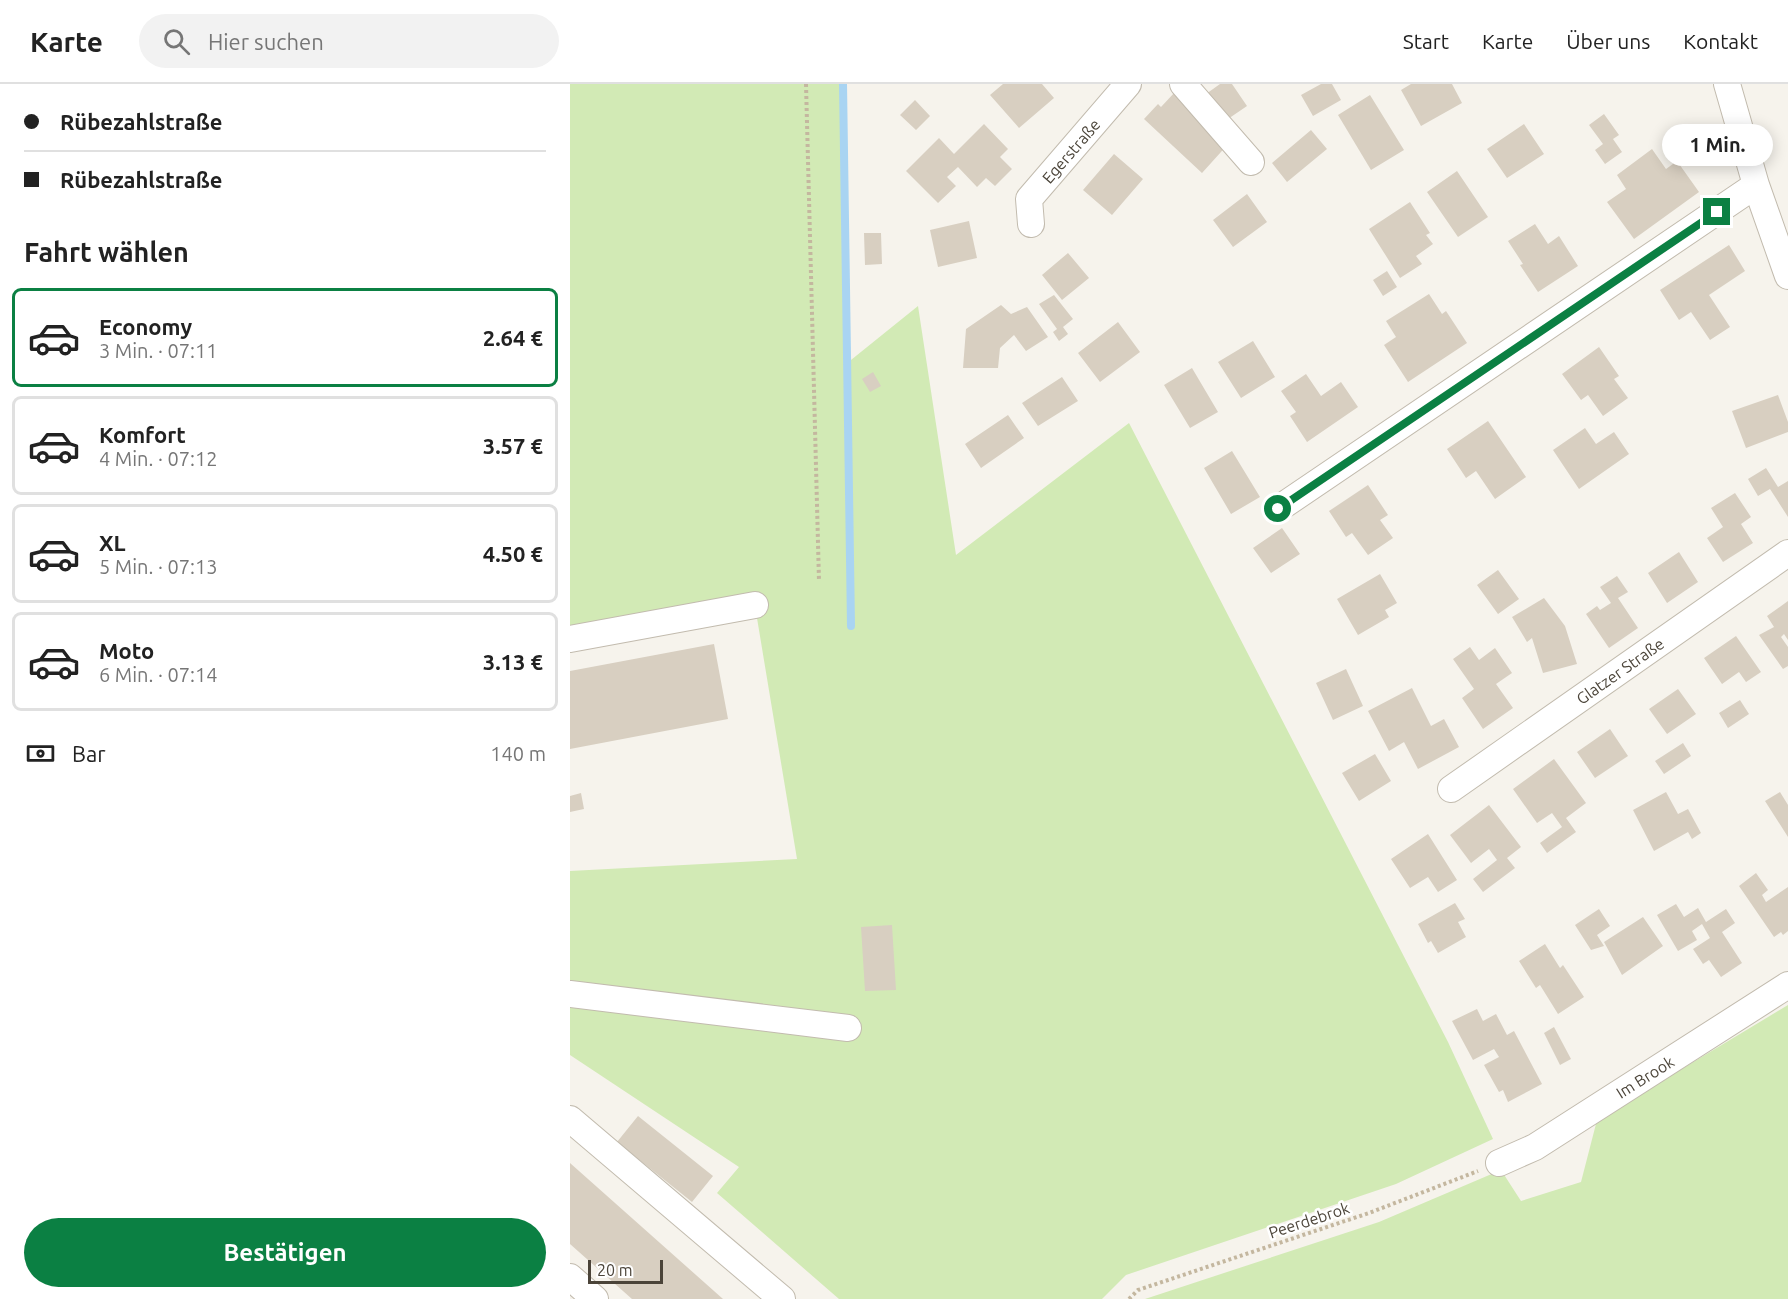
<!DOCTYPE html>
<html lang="de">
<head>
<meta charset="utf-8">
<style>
	body { margin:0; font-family:Ubuntu,sans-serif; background:#f2f2f2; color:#222; height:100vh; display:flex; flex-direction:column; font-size:22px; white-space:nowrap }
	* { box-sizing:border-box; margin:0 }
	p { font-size:20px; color:#767676 }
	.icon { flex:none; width:33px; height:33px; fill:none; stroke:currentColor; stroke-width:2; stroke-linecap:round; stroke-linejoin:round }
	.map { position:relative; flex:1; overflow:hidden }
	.panel { display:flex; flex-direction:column; background:#fff; width:570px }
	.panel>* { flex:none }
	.top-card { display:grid; align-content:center; height:132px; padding:0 24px; background:#fff }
	.scale { position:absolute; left:18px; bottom:15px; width:75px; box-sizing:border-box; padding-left:6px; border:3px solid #4b4439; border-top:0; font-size:16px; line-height:21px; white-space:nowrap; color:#4b4439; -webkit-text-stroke:4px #fff; paint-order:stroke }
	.end { position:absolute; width:27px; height:27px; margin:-14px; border:8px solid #0b8043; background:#fff; box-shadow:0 0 0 3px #fff }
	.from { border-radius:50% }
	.bubble { position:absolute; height:42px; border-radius:21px; background:#fff; box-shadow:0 3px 15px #0003; font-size:20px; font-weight:700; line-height:42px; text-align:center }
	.top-card b { display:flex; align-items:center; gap:21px; height:57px; font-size:22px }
	.top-card b+b { border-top:2px solid #e0e0e0 }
	.top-card i { width:15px; height:15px; background:#222 }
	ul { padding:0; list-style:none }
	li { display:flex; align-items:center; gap:18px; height:99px; margin:0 12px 9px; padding:0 12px; border:3px solid #e0e0e0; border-radius:9px }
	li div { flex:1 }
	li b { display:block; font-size:22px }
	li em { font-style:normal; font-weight:700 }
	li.active { border-color:#0b8043 }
	li>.icon { width:54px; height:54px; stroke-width:1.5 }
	h2 { padding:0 24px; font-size:27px; line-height:72px }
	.pay { display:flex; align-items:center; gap:15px; height:66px; padding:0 24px; font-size:22px }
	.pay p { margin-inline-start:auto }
	.action { display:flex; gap:12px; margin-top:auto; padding:12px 24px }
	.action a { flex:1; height:69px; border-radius:36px; background:#0b8043; color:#fff; font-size:24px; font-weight:700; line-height:69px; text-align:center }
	header { display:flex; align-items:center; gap:36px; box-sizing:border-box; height:84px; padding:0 30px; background:#fff; border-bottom:2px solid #e0e0e0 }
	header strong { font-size:28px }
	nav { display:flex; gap:33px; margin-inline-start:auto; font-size:21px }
	.search { width:420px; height:54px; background:#f2f2f2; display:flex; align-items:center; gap:15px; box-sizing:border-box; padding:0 21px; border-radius:33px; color:#767676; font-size:22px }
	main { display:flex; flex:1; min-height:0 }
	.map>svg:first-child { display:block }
</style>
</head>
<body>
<header>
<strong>Karte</strong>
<div class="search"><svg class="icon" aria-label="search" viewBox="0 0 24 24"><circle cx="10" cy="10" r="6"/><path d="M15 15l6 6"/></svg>Hier suchen</div>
<nav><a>Start</a><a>Karte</a><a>Über uns</a><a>Kontakt</a></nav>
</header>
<main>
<section class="panel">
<div class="top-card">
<b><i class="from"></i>Rübezahlstraße</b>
<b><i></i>Rübezahlstraße</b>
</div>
<h2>Fahrt wählen</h2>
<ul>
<li class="active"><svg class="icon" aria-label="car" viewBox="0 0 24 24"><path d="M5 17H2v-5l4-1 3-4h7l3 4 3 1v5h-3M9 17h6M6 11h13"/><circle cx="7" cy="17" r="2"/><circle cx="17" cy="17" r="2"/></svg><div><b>Economy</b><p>3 Min. · 07:11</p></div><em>2.64 €</em></li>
<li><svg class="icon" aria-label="car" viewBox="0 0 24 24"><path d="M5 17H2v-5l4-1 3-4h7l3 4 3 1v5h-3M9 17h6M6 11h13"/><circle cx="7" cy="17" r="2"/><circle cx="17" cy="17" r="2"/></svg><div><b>Komfort</b><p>4 Min. · 07:12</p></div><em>3.57 €</em></li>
<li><svg class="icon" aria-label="car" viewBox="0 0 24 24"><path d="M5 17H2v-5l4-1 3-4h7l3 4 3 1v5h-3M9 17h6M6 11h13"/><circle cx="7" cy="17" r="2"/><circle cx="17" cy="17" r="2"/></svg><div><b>XL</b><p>5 Min. · 07:13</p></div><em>4.50 €</em></li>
<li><svg class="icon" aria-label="car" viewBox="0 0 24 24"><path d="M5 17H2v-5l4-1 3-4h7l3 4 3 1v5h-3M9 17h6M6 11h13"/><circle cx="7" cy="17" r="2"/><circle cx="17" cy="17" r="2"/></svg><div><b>Moto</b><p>6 Min. · 07:14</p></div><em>3.13 €</em></li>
</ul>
<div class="pay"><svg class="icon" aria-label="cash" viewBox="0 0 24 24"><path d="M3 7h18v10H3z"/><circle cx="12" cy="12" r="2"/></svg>Bar<p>140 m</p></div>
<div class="action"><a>Bestätigen</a></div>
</section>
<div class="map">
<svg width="1218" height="1215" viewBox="0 0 1218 1215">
	<rect width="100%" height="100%" fill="#f6f3ec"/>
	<path fill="#d2eab5" d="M0,0H273L276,280L348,222L386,471L559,339L878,958L923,1055L826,1100L556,1191L532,1215H269L147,1109L169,1083L0,971V787L227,775L185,522L0,555Z
		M1218,921V1215H575L809,1138L931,1086L951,1117L1011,1098L1027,1036Z"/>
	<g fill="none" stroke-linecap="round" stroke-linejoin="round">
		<path stroke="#a9d4f2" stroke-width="8" d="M273,0L281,542"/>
	</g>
	<path fill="#d8cfc1" d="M433,0H472L484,14L449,44L420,11Z
		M650,0H662L677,22L655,37L636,10Z
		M751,0H762L771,16L743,32L731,11Z
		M841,0H882L892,19L851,42L831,6Z
		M605,8L660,58L632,89L574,35L588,20L591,23Z
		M800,11L834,66L801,86L768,31Z
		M345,16L360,32L346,46L330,31Z
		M1034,30L1049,51L1043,55L1052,68L1035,80L1025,66L1033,60L1019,41Z
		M414,40L438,65L430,73L442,85L425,102L416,94L407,103L388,83L377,93L386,102L368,119L336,87L369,54L384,70Z
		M954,40L974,70L937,94L917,65Z
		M741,46L757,65L717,98L702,79Z
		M1082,65L1096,85L1107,77L1129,108L1064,155L1037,118L1056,105L1047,91Z
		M544,70L573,95L542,131L513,106Z
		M887,87L918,133L888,153L857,108Z
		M677,110L697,138L663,163L643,136Z
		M840,118L860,149L856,151L863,160L846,172L852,180L830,194L799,145Z
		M399,137L407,174L368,183L360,146Z
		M965,140L978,160L989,152L1008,182L968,208L950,181L953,180L938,157Z
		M294,149H311L312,180L295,181Z
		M1159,161L1175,187L1139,211L1160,243L1140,256L1121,228L1109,236L1090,206Z
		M498,169L519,194L492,216L472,191Z
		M817,187L827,203L813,212L803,196Z
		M859,210L872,230L876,227L897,259L838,298L814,261L826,253L816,237Z
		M484,211L503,235L493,243L498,250L489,257L483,248L487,245L469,220Z
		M431,221L441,230L457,223L478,253L456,267L444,251L430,264L428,284H393L396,245Z
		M548,238L570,268L530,298L508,269Z
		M683,257L705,293L671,314L648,278Z
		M1029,263L1049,292L1044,295L1058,314L1033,332L1018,311L1011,316L992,290Z
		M622,284L648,328L620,344L594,301Z
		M303,288L311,302L300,308L292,295Z
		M736,290L751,312L771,298L788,323L737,358L720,332L726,328L711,307Z
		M492,293L508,317L468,342L452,319Z
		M1208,311L1218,338V348L1176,364L1162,327Z
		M438,331L454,354L411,384L395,360Z
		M918,337L956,393L925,415L906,387L896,394L877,365Z
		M1015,344L1026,360L1044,348L1059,370L1009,405L983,366Z
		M662,367L690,413L661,430L634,384Z
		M1196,384L1208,403L1218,397V433L1200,405L1188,412L1178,395Z
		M798,401L818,431L810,436L823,454L798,471L782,449L776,453L759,427Z
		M1165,409L1181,433L1171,440L1183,459L1153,478L1137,454L1153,443L1141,424Z
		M712,444L730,470L701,489L683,464Z
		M1109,468L1128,498L1097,519L1078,489Z
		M928,486L949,515L928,530L907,501Z
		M810,490L827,519L815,526L819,533L788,551L767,515Z
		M1047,492L1058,508L1048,514L1068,544L1039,564L1016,530L1027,522L1030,526L1041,519L1030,503Z
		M974,514L995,542L1007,580L973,589L962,554L957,558L942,533Z
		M1218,517V556L1214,550L1211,553L1218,563V582L1213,585L1189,551L1204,543L1197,532Z
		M1166,552L1191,588L1176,598L1169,588L1152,600L1134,574Z
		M144,560L158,635L0,665V587Z
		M900,563L909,576L925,564L942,589L926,600L943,624L913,645L892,614L904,605L883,575Z
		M776,585L793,622L763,636L746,599Z
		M842,604L861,642L874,635L889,663L848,685L834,658L819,667L798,627Z
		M1108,605L1126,630L1097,650L1079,625Z
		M1170,616L1179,630L1158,644L1149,629Z
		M1040,645L1058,672L1025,694L1007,668Z
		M1113,659L1121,672L1094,690L1085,677Z
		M805,670L821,697L789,717L772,689Z
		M984,675L1016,719L996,734L1006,748L977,769L970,759L992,743L982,729L967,739L943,705Z
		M1096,708L1108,730L1118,725L1131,749L1122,755L1118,748L1084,767L1063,726Z
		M1210,708L1218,721V753L1195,717Z
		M11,709L14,725L0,728V712Z
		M919,721L951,763L937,774L945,784L913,808L903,795L927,776L919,765L901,779L880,751Z
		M858,750L887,796L868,808L858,793L840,804L821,775Z
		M1186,789L1198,806L1192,811L1196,818L1218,803V847L1213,851L1211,848L1204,853L1169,802Z
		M885,819L895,835L888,838L896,853L868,869L861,857L858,859L848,840Z
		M1106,820L1114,833L1128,824L1136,838L1156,825L1165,839L1152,848L1172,879L1151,893L1139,876L1133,880L1123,865L1140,854L1132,840L1122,847L1127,856L1108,867L1087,831Z
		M1029,825L1040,842L1027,851L1034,862L1021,866L1005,841Z
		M1073,833L1093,862L1052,891L1034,858Z
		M322,841L326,906L295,907L291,843Z
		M975,860L990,884L993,881L1014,913L988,930L970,901L966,904L949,877Z
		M907,925L913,937L926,930L937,951L944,947L972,1000L938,1018L933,1006L929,1008L914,981L929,973L924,965L903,976L882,937Z
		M984,943L1001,975L990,981L974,949Z
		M68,1032L143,1092L122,1118L47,1058Z
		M0,1079L153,1215H62L0,1160Z"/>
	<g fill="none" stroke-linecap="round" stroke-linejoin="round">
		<g stroke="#c2bbae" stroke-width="28">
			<path id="minor" d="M613,0L681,78
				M1157,0L1186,101L1218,192
				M461,140L459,115L558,0
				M708,425L1186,101
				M0,555L185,521
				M881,705L1218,469
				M0,910L278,944
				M0,1035L212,1215
				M929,1079L965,1063L1218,901
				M0,1193L25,1215"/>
		</g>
		<path stroke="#c4b79f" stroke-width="4" stroke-dasharray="3 3" stroke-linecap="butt" d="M236,0L249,497
			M559,1215L568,1206L799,1129L908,1087"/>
		<use href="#minor" stroke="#fff" stroke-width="26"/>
	</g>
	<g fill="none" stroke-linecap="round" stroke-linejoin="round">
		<path stroke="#0b8043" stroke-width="8" d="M708,425L1147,128"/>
	</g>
	<g text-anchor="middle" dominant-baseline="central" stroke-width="5" stroke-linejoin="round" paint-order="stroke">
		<g font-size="16" fill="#4b4439" stroke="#fff">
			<text transform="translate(501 67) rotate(-49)">Egerstraße</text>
			<text transform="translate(1050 587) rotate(-35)">Glatzer Straße</text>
			<text transform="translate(1075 993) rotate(-32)">Im Brook</text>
			<text transform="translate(739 1136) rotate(-18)">Peerdebrok</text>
		</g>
	</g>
</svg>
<div class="scale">20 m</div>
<i class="end from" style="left:708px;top:425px"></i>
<i class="end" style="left:1147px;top:128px"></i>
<div class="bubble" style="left:1092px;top:40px;width:111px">1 Min.</div>
</div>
</main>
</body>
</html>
